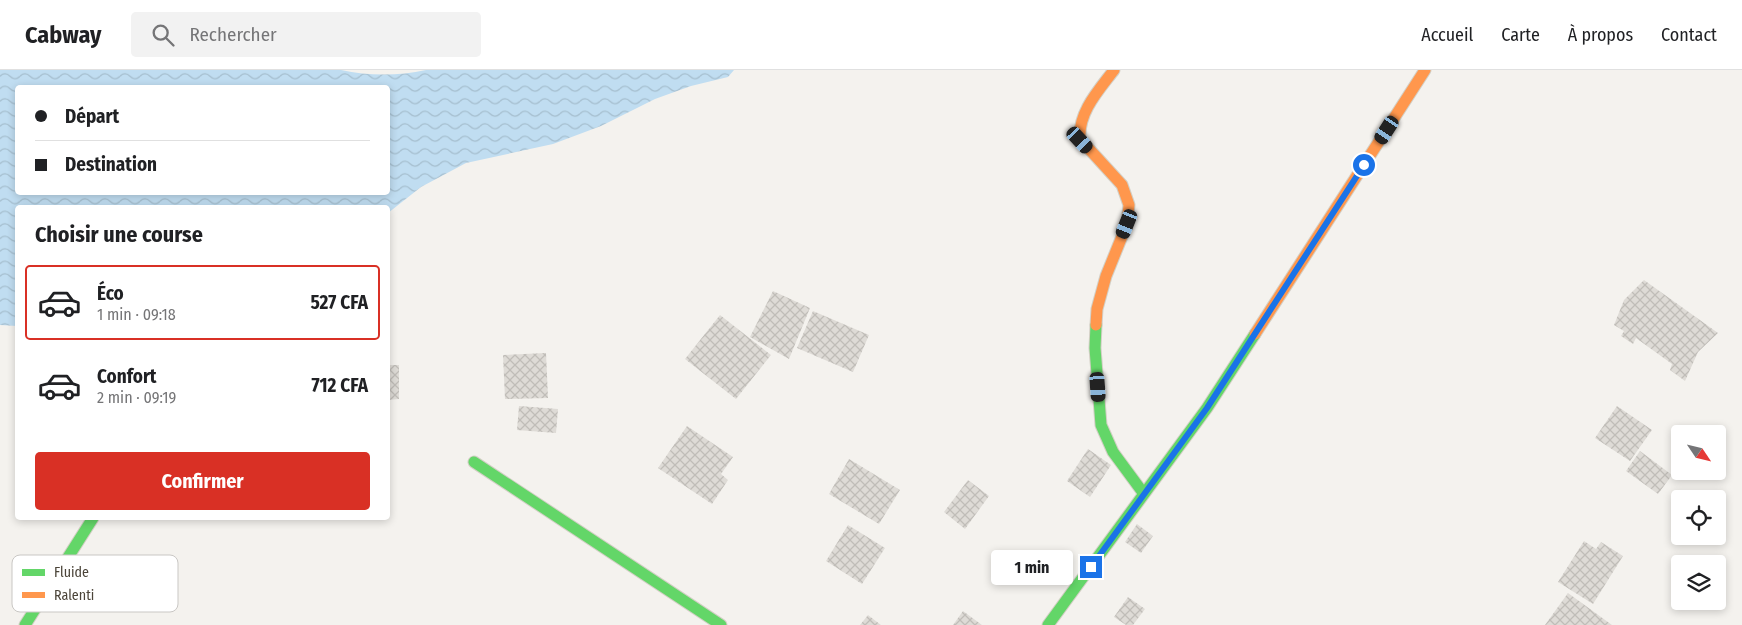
<!DOCTYPE html>
<html lang="fr">
<head>
<meta charset="utf-8">
<style>
	body { margin:0; font-family:"Fira Sans Condensed",sans-serif; background:#f2f2f2; color:#202124; height:100vh; display:flex; flex-direction:column; font-size:19px; white-space:nowrap }
	* { box-sizing:border-box; margin:0 }
	p { font-size:16px; color:#757577 }
	.icon { flex:none; width:28px; height:28px; fill:none; stroke:currentColor; stroke-width:2; stroke-linecap:round; stroke-linejoin:round }
	.map { position:relative; flex:1; overflow:hidden }
	.panel { position:absolute; left:15px; top:135px; width:375px; height:315px; display:flex; flex-direction:column; background:#fff; border-radius:5px; box-shadow:0 2px 8px #0003 }
	.panel>* { flex:none }
	.banner { position:absolute; left:15px; top:15px; width:375px; height:110px; border-radius:5px; box-shadow:0 2px 8px #0003; display:grid; align-content:center; height:110px; padding:0 20px; background:#fff }
	.needle { width:32px; rotate:125deg }
	.controls { position:absolute; left:1671px; top:355px; display:grid; gap:10px }
	.controls a { display:grid; place-items:center; width:55px; height:55px; border-radius:5px; background:#fff; box-shadow:0 2px 8px #0003; font-size:25px }
	.end { position:absolute; width:22px; height:22px; margin:-11px; border:6px solid #1a73e8; background:#fff; box-shadow:0 0 0 2px #fff }
	.from { border-radius:50% }
	.bubble { position:absolute; height:35px; border-radius:5px; background:#fff; box-shadow:0 2px 8px #0003; font-size:16px; font-weight:700; line-height:35px; text-align:center }
	.car { position:absolute; width:15px; height:30px; margin:-15px -8px; border-radius:6px; box-shadow:0 0 4px 1px #0007; background:linear-gradient(#222 24%,#8ab4d8 0 40%,#222 0 76%,#8ab4d8 0 86%,#222 0) }
	.banner b { display:flex; align-items:center; gap:18px; height:48px; font-size:19px }
	.banner b+b { border-top:1px solid #e0e0e0 }
	.banner i { width:12px; height:12px; background:#202124 }
	ul { padding:0; list-style:none }
	li { display:flex; align-items:center; gap:15px; height:75px; margin:0 10px 8px; padding:0 10px; border:2px solid transparent; border-radius:5px }
	li div { flex:1 }
	li b { display:block; font-size:19px }
	li em { font-style:normal; font-weight:700 }
	li.current { border-color:#d93025 }
	li>.icon { width:45px; height:45px; stroke-width:1.5 }
	h2 { padding:0 20px; font-size:22px; line-height:60px }
	.primary-button { display:flex; gap:10px; margin-top:auto; padding:10px 20px }
	.primary-button a { flex:1; height:58px; border-radius:5px; background:#d93025; color:#fff; font-size:20px; font-weight:700; line-height:58px; text-align:center }
	header { display:flex; align-items:center; gap:30px; box-sizing:border-box; height:70px; padding:0 25px; background:#fff; border-bottom:1px solid #e0e0e0 }
	header strong { font-size:24px }
	nav { display:flex; gap:28px; margin-inline-start:auto; font-size:18px }
	.search { width:350px; height:45px; background:#f2f2f2; display:flex; align-items:center; gap:12px; box-sizing:border-box; padding:0 18px; border-radius:5px; color:#757577; font-size:19px }
	.map>svg:first-child { display:block }
</style>
</head>
<body>
<header>
<strong>Cabway</strong>
<div class="search"><svg class="icon" aria-label="search" viewBox="0 0 24 24"><circle cx="10" cy="10" r="6"/><path d="M15 15l6 6"/></svg>Rechercher</div>
<nav><a>Accueil</a><a>Carte</a><a>À propos</a><a>Contact</a></nav>
</header>
<div class="map">
<svg width="1742" height="555" viewBox="0 0 1742 555">
	<defs>
		<pattern id="water-waves" width="16" height="10" patternUnits="userSpaceOnUse" patternTransform="scale(1.25)"><rect width="16" height="10" fill="#c0ddf1"/><path d="M0 5q4-4 8 0t8 0" fill="none" stroke="#a6bfcf"/></pattern>
		<pattern id="building-cross-hatch" width="8" height="8" patternUnits="userSpaceOnUse" patternTransform="scale(1.25)"><rect width="8" height="8" fill="#dedbd6"/><path d="M0 0l8 8M0 8l8-8" fill="none" stroke="#c0bdb8"/></pattern>
	</defs>
	<rect width="100%" height="100%" fill="#f4f2ee"/>
	<path fill="url(#water-waves)" fill-rule="evenodd" d="M0,0H341C369,6 398,6 426,0H734L728,7L691,16L655,29L601,56L553,74L466,93L421,117L388,143V138H18L17,256L0,255ZM18,18H388V122H18Z"/>
	<path fill="url(#building-cross-hatch)" d="M1644,210L1718,263L1698,282L1685,311L1670,300L1672,294L1636,268L1633,274L1621,266L1624,261L1614,255L1624,230Z
		M773,221L810,238L789,289L750,267Z
		M813,241L869,265L853,302L797,278Z
		M720,245L771,285L736,329L685,289Z
		M546,283L548,328L505,329L503,285Z
		M388,295H399V329L388,330Z
		M519,336L558,339L556,363L517,360Z
		M1617,336L1652,360L1630,391L1595,368Z
		M687,356L733,387L721,404L728,410L712,434L658,398Z
		M1088,379L1111,395L1090,427L1067,411Z
		M1640,381L1672,405L1658,424L1626,401Z
		M849,389L900,420L879,454L829,424Z
		M968,410L989,426L965,459L944,442Z
		M1137,454L1153,466L1141,483L1125,472Z
		M848,455L885,478L862,514L826,491Z
		M1584,471L1596,479L1601,472L1623,486L1593,534L1558,512Z
		M1568,523L1612,555H1545Z
		M1128,527L1145,539L1133,555H1126L1114,547Z
		M963,541L982,555H953Z
		M868,545L881,555H860Z"/>
	<g fill="none" stroke-linecap="round" stroke-linejoin="round">
		<g stroke="#d3cfc5" stroke-width="13">
			<path id="fast" d="M1096,255L1095,278L1101,355L1113,382L1144,424
				M474,392L721,555
				M25,555L93,448
				M1048,555L1207,338L1255,264"/>
		</g>
		<g stroke="#d3cfc5" stroke-width="13">
			<path id="slow" d="M1096,255L1097,239L1106,206L1127,154L1129,135L1122,115L1080,69C1078,42 1099,20 1114,0
				M1255,264L1425,0"/>
		</g>
		<use href="#fast" stroke="#63d668" stroke-width="11"/>
		<use href="#slow" stroke="#ff974d" stroke-width="11"/>
	</g>
	<g fill="none" stroke-linecap="round" stroke-linejoin="round">
		<path stroke="#1a73e8" stroke-width="6" d="M1091,497L1207,338L1364,95"/>
	</g>
	<rect x="12" y="485" width="166" height="57" rx="8" fill="#fff" stroke="#c9c7c4" stroke-width="1"/>
	<rect x="22" y="499" width="23" height="7" fill="#63d668"/>
	<rect x="22" y="522" width="23" height="6" fill="#ff974d"/>
	<g font-size="14" fill="#4b4439">
		<text x="54" y="507">Fluide</text>
		<text x="54" y="530">Ralenti</text>
	</g>
</svg>
<div class="controls">
<a><svg class="needle" viewBox="-14 -14 28 28"><path d="M0-13l5 13h-10z" fill="#e53935"/><path d="M0 13l5-13h-10z" fill="#757577"/></svg></a>
<a><svg class="icon" aria-label="locate" viewBox="0 0 24 24"><circle cx="12" cy="12" r="6"/><path d="M12 2v4M12 18v4M2 12h4M18 12h4"/></svg></a>
<a><svg class="icon" aria-label="layers" viewBox="0 0 24 24"><path d="M12 4l9 5-9 5-9-5zM3 14l9 5 9-5"/></svg></a>
</div>
<i class="end from" style="left:1364px;top:95px"></i>
<i class="end" style="left:1091px;top:497px"></i>
<div class="bubble" style="left:991px;top:480px;width:82px">1 min</div>
<i class="car" style="left:1387px;top:60px;rotate:213deg"></i>
<i class="car" style="left:1080px;top:70px;rotate:137deg"></i>
<i class="car" style="left:1127px;top:154px;rotate:202deg"></i>
<i class="car" style="left:1098px;top:317px;rotate:176deg"></i>
<div class="banner">
<b><i class="from"></i>Départ</b>
<b><i></i>Destination</b>
</div>
<section class="panel">
<h2>Choisir une course</h2>
<ul>
<li class="current"><svg class="icon" aria-label="car" viewBox="0 0 24 24"><path d="M5 17H2v-5l4-1 3-4h7l3 4 3 1v5h-3M9 17h6M6 11h13"/><circle cx="7" cy="17" r="2"/><circle cx="17" cy="17" r="2"/></svg><div><b>Éco</b><p>1 min · 09:18</p></div><em>527 CFA</em></li>
<li><svg class="icon" aria-label="car" viewBox="0 0 24 24"><path d="M5 17H2v-5l4-1 3-4h7l3 4 3 1v5h-3M9 17h6M6 11h13"/><circle cx="7" cy="17" r="2"/><circle cx="17" cy="17" r="2"/></svg><div><b>Confort</b><p>2 min · 09:19</p></div><em>712 CFA</em></li>
</ul>
<div class="primary-button"><a>Confirmer</a></div>
</section>
</div>
</body>
</html>
